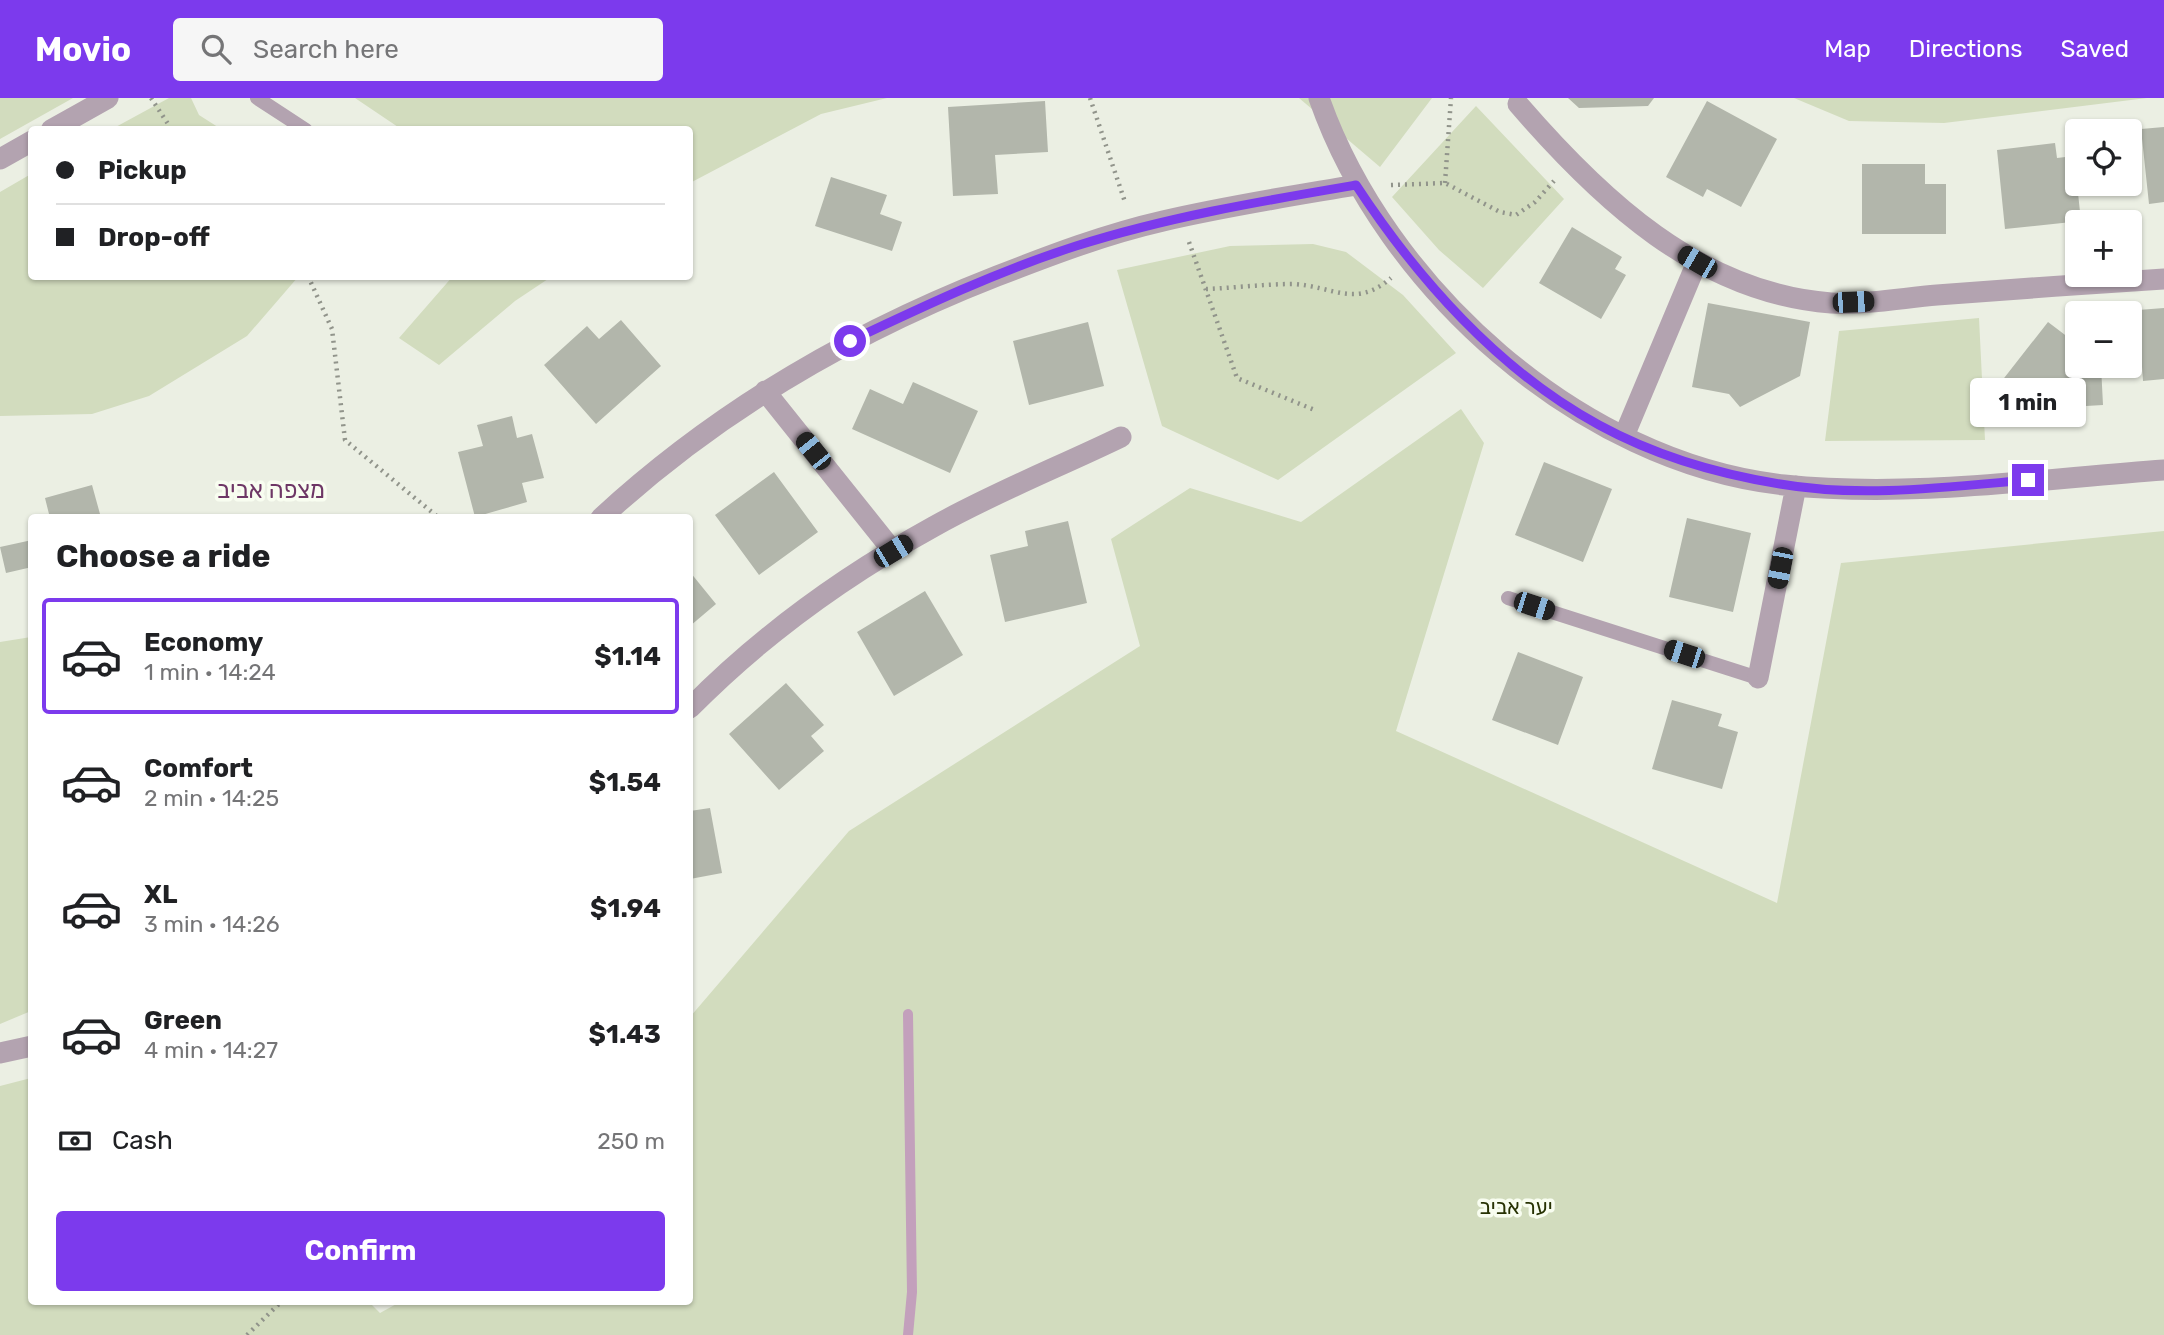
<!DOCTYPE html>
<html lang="en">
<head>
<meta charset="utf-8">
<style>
	body { margin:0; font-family:Rubik,Heebo,sans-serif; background:#f6f6f6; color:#202124; height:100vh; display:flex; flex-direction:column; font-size:26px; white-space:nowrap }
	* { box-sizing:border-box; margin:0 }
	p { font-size:23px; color:#757577 }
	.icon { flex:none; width:38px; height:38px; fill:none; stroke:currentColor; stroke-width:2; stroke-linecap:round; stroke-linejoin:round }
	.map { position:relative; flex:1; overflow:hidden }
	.panel { position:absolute; left:28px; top:416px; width:665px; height:791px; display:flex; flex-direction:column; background:#fff; border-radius:7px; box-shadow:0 2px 5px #0004 }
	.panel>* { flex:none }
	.hud { position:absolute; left:28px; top:28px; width:665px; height:154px; border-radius:7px; box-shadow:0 2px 5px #0004; display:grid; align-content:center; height:154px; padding:0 28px; background:#fff }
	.tools { position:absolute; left:2065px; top:21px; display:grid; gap:14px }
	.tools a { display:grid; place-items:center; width:77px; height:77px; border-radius:7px; background:#fff; box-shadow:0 2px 5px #0004; font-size:35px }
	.end { position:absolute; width:32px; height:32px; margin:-16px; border:9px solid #7c3aed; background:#fff; box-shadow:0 0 0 4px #fff }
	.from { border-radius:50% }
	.bubble { position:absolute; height:49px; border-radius:7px; background:#fff; box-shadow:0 2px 5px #0004; font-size:23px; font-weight:700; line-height:49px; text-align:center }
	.car { position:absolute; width:21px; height:42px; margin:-21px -10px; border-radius:9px; box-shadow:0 0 5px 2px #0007; background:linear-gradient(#222 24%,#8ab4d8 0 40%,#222 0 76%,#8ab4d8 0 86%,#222 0) }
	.hud b { display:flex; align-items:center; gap:24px; height:66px; font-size:26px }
	.hud b+b { border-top:2px solid #e0e0e0 }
	.hud i { width:18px; height:18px; background:#202124 }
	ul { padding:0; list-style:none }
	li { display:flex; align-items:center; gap:21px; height:116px; margin:0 14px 10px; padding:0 14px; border:4px solid transparent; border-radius:7px }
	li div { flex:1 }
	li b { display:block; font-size:26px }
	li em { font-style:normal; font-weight:700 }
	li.active { border-color:#7c3aed }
	li>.icon { width:63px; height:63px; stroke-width:1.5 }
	h2 { padding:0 28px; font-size:32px; line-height:84px }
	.pay { display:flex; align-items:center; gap:18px; height:77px; padding:0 28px; font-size:26px }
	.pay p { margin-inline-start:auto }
	.action { display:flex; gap:14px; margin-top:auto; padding:14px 28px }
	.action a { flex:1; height:80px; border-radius:7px; background:#7c3aed; color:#fff; font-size:28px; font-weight:700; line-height:80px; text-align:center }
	header { display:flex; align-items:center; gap:42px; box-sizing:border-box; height:98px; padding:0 35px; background:#7c3aed; color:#fff }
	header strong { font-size:33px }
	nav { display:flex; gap:38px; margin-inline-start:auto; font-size:24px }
	.search { width:490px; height:63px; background:#f6f6f6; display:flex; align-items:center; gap:18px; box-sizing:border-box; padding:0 24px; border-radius:7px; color:#757577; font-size:26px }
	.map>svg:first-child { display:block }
</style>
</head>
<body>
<header>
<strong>Movio</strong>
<div class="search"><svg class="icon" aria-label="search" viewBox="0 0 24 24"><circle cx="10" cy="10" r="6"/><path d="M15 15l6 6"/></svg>Search here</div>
<nav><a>Map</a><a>Directions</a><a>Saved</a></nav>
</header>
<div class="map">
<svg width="2164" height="1237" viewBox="0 0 2164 1237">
	<rect width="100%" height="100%" fill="#ebefe3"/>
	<path fill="#d2dcbe" d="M0,0H73L0,41Z
		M169,0H191L199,17L221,31H112Z
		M355,0H887L821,16L690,85V32L401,31Z
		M1299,0H1432L1380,69Z
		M1794,0H2147L1944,25L1849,23Z
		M1476,8L1564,101L1483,190L1439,152L1392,99Z
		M31,76L32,178L298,179L247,238L149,298L92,316L0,318V94Z
		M1313,146L1346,154L1403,197L1456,255L1278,382L1162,328L1117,172L1230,148Z
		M453,178H551V179L515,203L439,267L399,240Z
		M1979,220L1985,342L1825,343L1839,233Z
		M1461,311L1484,345L1396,633L1777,805L1841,465L2164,433V1237H0V988L31,980L32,1204H369L380,1215L400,1204H690V919L849,733L1140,548L1111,441L1190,390L1301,424Z
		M31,539V913L0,926V544Z"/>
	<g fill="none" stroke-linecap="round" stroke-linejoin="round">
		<path stroke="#c3a0bc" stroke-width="10" d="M908,1237L912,1194L908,916"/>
	</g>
	<path fill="#b2b6ab" d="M1568,0H1654L1648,8L1579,10Z
		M1045,3L1048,54L995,57L998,96L953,98L948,9Z
		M1707,3L1777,41L1741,109L1707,91L1703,99L1666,79Z
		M2164,29V104L2149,106L2141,31Z
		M2055,45L2057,60L2074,58L2081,123L2005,131L1997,52Z
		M1862,66H1925V86H1946V136H1862Z
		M831,79L887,97L880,116L902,124L892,153L815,128Z
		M1572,129L1622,159L1615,171L1626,177L1601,221L1539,185Z
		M1708,205L1810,224L1800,278L1740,309L1729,296L1692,289Z
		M2164,210V281L2143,283L2138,212Z
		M621,222L661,268L596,326L544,267L587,228L599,241Z
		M1088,224L1104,288L1029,307L1013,243Z
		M2048,224L2077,246V268H2101L2103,307L2035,311L2001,284Z
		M913,284L978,313L950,375L852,331L870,291L903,306Z
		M512,318L517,340L532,336L544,380L522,385L527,404L475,419L458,354L483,348L477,327Z
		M1544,364L1612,391L1583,464L1515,437Z
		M774,374L818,434L759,477L715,417Z
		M92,387L100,416L84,420H50L45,400Z
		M1687,420L1751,435L1733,514L1669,499Z
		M1068,423L1087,505L1005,524L990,457L1028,448L1025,433Z
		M32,442V469L6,475L0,449Z
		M690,474L716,506L690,528Z
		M925,493L963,557L894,598L857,534Z
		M1518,554L1583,579L1558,647L1492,622Z
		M786,585L824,627L811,638L824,653L779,692L729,636Z
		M1672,602L1722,616L1718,628L1738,634L1722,691L1652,671Z
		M710,710L722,775L690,781V713Z"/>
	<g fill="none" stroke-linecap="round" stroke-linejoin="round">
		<path stroke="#91948b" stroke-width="4.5" stroke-dasharray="2 5" stroke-linecap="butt" d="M151,0L172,32
			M1090,0L1125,104
			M1445,85L1451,0
			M1391,87L1445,85L1500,114L1516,117L1535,104L1554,83
			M1189,144L1237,280L1317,313
			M308,178L332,231L345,342L439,420
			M1206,191C1234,190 1264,186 1293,186C1333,188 1355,211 1391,180
			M247,1237L281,1204"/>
		<path stroke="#b3a3b0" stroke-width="14" d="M257,0L306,32
			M1508,500L1758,580"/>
		<path stroke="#b3a3b0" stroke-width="21" d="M1319,0C1385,189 1580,365 1784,387C1910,400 2038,381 2164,372
			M1518,6C1600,101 1699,195 1831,205C1866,207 1902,200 1937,197C2013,191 2088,186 2164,181
			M51,32L108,0
			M0,61L32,43
			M765,293L893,453
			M1624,338L1697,164
			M601,420C717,313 851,235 997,178C1051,157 1106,136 1163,123C1227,108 1292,98 1356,87
			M1758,580L1796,388
			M690,610C761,538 844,478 933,429C993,395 1059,369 1121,339
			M0,955L32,948"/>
	</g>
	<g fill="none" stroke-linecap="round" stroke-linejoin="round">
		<path stroke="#7c3aed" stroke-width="9" d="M850,243C924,208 998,173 1076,148C1167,119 1262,103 1356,87C1417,180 1499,273 1599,327C1654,357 1718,376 1780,386C1860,400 1948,389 2028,382"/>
	</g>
	<g text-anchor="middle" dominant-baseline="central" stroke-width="7" stroke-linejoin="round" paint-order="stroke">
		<g font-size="21" fill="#273203" stroke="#f8fdf0">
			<text x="1516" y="1108">יער אביב</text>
		</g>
		<g font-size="24" fill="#6e3766" stroke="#f8fdf0">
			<text x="271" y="392">מצפה אביב</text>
		</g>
	</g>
</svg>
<div class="tools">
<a><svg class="icon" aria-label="locate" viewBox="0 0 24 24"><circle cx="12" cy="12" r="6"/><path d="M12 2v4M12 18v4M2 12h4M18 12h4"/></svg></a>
<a>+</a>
<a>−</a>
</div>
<i class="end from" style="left:850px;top:243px"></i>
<i class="end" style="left:2028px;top:382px"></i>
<div class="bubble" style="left:1970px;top:280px;width:116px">1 min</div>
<i class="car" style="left:1697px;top:164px;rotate:300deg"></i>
<i class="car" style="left:1853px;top:204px;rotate:88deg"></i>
<i class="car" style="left:813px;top:353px;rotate:321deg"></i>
<i class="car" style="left:893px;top:453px;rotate:59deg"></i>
<i class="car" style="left:1780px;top:470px;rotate:191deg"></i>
<i class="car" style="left:1534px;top:508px;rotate:108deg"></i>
<i class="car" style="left:1684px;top:556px;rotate:288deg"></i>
<div class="hud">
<b><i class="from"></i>Pickup</b>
<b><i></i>Drop-off</b>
</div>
<section class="panel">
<h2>Choose a ride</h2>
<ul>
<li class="active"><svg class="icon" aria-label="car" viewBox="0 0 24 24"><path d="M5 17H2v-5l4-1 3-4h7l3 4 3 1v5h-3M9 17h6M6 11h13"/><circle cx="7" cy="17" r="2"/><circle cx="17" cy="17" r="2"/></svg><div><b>Economy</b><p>1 min · 14:24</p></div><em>$1.14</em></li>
<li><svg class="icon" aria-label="car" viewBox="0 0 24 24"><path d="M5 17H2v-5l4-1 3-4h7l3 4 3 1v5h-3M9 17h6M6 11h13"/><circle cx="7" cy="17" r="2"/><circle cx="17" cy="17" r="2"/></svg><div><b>Comfort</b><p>2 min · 14:25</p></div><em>$1.54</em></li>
<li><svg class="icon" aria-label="car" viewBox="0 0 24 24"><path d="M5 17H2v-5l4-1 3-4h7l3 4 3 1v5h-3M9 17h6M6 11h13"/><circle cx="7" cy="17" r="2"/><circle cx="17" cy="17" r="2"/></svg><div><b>XL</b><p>3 min · 14:26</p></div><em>$1.94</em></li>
<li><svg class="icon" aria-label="car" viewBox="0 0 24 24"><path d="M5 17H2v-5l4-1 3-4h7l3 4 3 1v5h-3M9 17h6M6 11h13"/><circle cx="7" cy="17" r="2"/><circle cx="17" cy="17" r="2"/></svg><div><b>Green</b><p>4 min · 14:27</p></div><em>$1.43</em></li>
</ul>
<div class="pay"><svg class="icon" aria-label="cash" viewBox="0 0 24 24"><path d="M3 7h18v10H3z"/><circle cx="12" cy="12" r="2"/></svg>Cash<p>250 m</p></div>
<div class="action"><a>Confirm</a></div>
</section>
</div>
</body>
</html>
